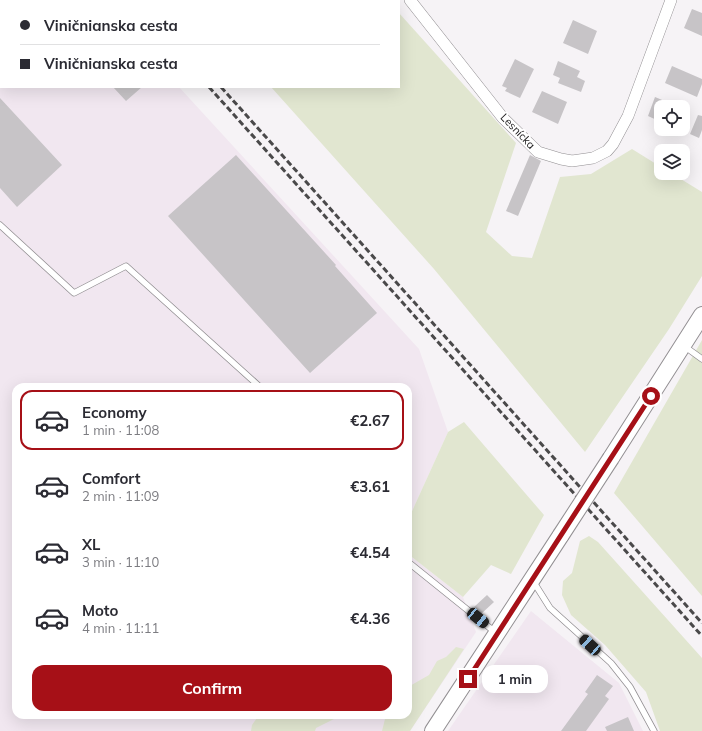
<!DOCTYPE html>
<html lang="en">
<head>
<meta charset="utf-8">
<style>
	body { margin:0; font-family:Mulish,sans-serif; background:#f7f7f7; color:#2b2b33; height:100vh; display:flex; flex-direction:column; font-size:15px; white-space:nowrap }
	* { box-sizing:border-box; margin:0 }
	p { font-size:13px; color:#7c7c81 }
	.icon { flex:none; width:22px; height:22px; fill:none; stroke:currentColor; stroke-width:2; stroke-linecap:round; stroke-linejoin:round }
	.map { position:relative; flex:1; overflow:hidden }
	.sheet { position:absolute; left:12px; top:383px; width:400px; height:336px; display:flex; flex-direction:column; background:#fff; border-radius:12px; box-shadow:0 4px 16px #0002 }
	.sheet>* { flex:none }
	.hud { position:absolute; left:0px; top:0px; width:400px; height:88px; box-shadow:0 4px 16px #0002; display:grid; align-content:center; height:88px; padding:0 20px; background:#fff }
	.controls { position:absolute; left:654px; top:100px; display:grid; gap:8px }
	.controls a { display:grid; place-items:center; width:36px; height:36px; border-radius:8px; background:#fff; box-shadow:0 4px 16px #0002; font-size:20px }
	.end { position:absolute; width:18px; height:18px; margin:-9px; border:5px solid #a61017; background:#fff; box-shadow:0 0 0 2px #fff }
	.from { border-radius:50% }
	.bubble { position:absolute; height:28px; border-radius:12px; background:#fff; box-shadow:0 4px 16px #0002; font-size:13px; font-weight:700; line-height:28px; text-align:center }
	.car { position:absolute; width:12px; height:24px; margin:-12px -6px; border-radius:5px; box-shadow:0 0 3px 1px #0007; background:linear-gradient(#222 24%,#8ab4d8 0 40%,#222 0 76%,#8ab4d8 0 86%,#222 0) }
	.hud b { display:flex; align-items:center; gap:14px; height:38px; font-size:15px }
	.hud b+b { border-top:1px solid #e1e1e2 }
	.hud i { width:10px; height:10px; background:#2b2b33 }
	ul { padding:7px 0 0; list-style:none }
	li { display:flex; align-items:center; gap:12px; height:60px; margin:0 8px 6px; padding:0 12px; border:2px solid transparent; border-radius:12px }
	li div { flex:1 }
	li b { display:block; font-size:15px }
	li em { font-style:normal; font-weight:700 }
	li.selected { border-color:#a61017 }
	li>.icon { width:36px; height:36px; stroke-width:1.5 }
	.button { display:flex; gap:8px; margin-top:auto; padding:8px 20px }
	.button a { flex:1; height:46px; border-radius:12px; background:#a61017; color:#fff; font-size:16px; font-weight:700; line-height:46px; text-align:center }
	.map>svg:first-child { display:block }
</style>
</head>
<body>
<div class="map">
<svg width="702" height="731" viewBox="0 0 702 731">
	<rect width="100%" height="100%" fill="#f6f3f6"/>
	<path fill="#f1e7f0" d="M0,0H99L100,1H1V87H179L419,349L448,432L408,520V387H16V715H408V554L463,597L476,632L410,731H0Z
		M531,611L619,683L643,731H448Z"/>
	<path fill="#e1e6d0" d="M191,0H387L388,1H192Z
		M399,13L516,143L486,232L512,256L532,258L560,177L591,174L632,149L661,167V173H671L702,192V276L669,329L585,452L434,269L271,87H399Z
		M702,340V596L614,493Z
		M464,422L544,515L511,574L491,565L463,597L408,554V520L448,432Z
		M589,536L598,542L702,658V731H660L646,692L605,645L571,615L562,595L563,581L572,573L580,541Z
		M456,647L464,649L410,731H382L386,715H408V687L429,675L437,661L446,657Z
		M259,715H337L334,719L316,728L315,731H251L252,725Z"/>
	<path fill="#c7c4c7" d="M692,9L702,13V36L684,28Z
		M573,20L597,31L588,54L563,43Z
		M515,59L534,69L520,98L505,91L507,88L502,86Z
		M558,61L580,71L577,77L585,81L581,92L558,83L560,78L553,75Z
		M672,66L702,79V84L697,97L665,83Z
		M113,87H142L126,101Z
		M542,91L567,102L558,124L532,112Z
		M655,97L674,105L673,107H661V122L648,116Z
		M0,98L62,165L17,207L0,188Z
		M698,115L702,116V130L699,138L690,134Z
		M236,155L336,265L335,266L377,313L310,373L168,216Z
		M530,155L541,161L518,216L506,211Z
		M487,595L494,602L481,614L474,607Z
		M597,675L613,686L605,696L609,699L586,731H561L588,694L585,692Z
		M628,717L634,731H607L605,727Z"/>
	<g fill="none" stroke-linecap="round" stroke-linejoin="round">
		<g stroke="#928f92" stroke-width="7">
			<path id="service" d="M0,225L74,293L126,266L260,387
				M684,346L702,359
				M408,562L495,632
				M533,581L550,608L611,663L630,687L654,731"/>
		</g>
		<g stroke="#928f92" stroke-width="12">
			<path id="minor" d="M410,0L503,118L538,152L561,159L572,161L593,158L607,151L613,144L628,116L671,0"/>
		</g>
		<g stroke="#928f92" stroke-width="18">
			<path id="secondary" d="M611,458L702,315
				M433,731L561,535"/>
		</g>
		<use href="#service" stroke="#fff" stroke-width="5.5"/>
		<use href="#minor" stroke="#fff" stroke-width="11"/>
		<use href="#secondary" stroke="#fff" stroke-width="16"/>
		<path stroke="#4a494a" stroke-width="3" stroke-dasharray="6 3" stroke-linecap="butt" d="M131,0L132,1
			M143,0L144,1
			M209,87L702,636
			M221,87L702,623"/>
		<g stroke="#928f92" stroke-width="18" stroke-linecap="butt">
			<path id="secondary-bridge" d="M561,535L611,458"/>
		</g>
		<use href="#secondary-bridge" stroke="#fff" stroke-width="16"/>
	</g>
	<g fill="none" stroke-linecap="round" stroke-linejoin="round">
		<path stroke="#a61017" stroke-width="5" d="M468,679L651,396"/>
	</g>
	<g text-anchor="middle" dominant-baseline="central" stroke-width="3.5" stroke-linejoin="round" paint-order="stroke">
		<g font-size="11" fill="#212021" stroke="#fff">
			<text transform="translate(518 131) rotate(46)">Lesnícka</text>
		</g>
	</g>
</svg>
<div class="controls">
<a><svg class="icon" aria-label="locate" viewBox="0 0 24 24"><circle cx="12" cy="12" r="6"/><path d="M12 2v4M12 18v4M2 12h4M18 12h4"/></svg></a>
<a><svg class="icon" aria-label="layers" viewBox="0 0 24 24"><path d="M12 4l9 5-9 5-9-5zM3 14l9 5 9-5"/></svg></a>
</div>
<i class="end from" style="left:651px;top:396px"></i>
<i class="end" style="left:468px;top:679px"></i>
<div class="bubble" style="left:482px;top:665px;width:66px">1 min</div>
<i class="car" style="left:478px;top:618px;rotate:129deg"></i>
<i class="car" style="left:590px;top:645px;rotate:312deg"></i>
<div class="hud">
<b><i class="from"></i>Viničnianska cesta</b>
<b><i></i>Viničnianska cesta</b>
</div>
<section class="sheet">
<ul>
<li class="selected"><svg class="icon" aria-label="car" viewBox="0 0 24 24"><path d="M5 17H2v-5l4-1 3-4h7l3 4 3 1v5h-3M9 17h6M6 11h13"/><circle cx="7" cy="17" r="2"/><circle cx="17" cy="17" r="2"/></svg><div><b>Economy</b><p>1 min · 11:08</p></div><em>€2.67</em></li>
<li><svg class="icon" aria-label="car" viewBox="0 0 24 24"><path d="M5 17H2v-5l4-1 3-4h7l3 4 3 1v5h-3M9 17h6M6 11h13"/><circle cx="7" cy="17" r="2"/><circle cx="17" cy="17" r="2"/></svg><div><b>Comfort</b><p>2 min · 11:09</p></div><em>€3.61</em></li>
<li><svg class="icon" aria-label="car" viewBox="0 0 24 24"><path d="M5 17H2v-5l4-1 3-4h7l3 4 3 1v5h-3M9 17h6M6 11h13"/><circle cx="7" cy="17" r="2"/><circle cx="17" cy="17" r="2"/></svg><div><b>XL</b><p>3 min · 11:10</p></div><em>€4.54</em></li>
<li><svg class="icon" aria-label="car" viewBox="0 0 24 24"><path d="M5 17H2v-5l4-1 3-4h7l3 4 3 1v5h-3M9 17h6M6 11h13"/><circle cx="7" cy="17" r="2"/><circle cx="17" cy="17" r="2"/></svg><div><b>Moto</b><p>4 min · 11:11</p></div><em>€4.36</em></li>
</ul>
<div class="button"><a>Confirm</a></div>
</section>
</div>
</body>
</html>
